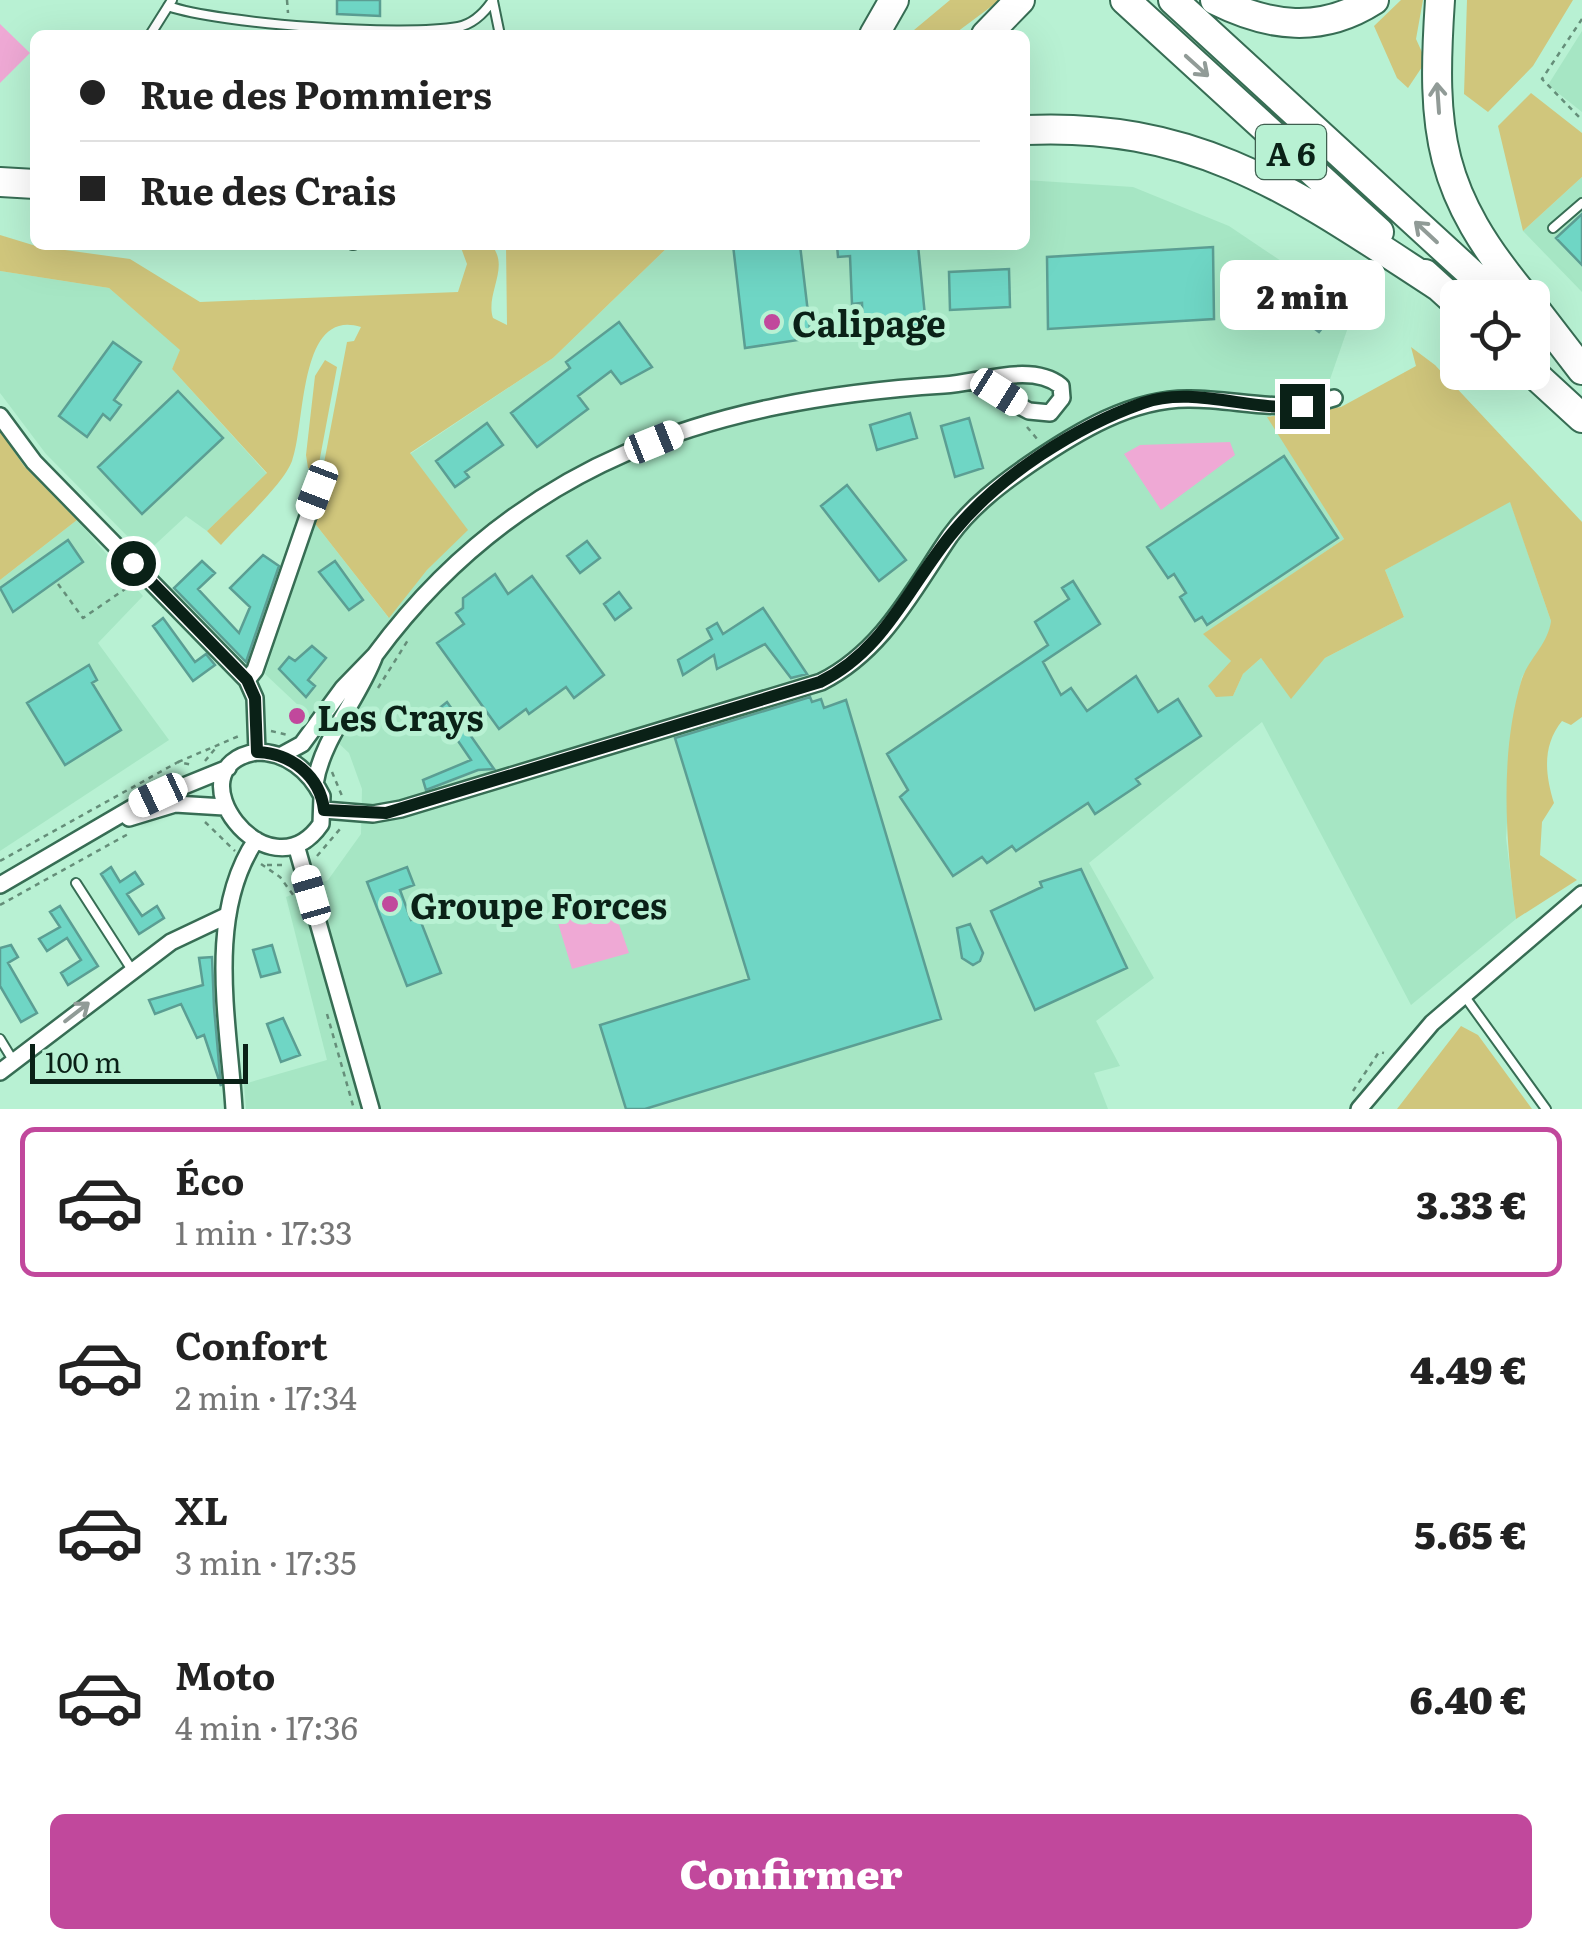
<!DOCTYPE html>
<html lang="fr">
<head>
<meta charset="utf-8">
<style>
	body { margin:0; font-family:Literata,serif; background:#f6f6f6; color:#222; height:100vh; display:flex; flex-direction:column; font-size:38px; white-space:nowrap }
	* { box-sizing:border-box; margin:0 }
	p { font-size:32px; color:#767676 }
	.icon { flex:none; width:55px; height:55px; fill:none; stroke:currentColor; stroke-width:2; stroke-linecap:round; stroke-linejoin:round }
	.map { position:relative; height:1109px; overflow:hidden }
	.panel { display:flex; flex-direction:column; background:#fff; flex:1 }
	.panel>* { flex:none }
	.guide { position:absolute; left:30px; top:30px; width:1000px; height:220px; border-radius:15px; box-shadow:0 10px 40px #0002; display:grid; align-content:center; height:220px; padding:0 50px; background:#fff }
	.tools { position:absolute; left:1440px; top:280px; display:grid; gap:20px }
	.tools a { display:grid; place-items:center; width:110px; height:110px; border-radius:15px; background:#fff; box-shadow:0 10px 40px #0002; font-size:50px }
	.scale { position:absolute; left:30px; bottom:25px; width:218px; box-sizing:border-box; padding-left:10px; border:5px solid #0a2117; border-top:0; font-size:28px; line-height:35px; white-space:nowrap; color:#0a2117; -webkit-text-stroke:8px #b8f1d3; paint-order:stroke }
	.end { position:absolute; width:45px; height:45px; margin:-22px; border:12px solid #0a2117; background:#fff; box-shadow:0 0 0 5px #fff }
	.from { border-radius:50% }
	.bubble { position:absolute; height:70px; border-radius:15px; background:#fff; box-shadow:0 10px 40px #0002; font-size:32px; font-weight:800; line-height:70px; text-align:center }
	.car { position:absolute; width:30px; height:60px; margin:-30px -15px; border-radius:12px; box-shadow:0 0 8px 2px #0007; background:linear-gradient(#fff 24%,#345 0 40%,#fff 0 76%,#345 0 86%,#fff 0) }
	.guide b { display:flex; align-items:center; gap:35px; height:95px; font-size:38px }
	.guide b+b { border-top:2px solid #e0e0e0 }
	.guide i { width:25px; height:25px; background:#222 }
	ul { padding:18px 0 0; list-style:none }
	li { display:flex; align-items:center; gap:30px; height:150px; margin:0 20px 15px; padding:0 30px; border:5px solid transparent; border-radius:15px }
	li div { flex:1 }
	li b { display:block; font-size:38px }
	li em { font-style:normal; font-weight:800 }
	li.active { border-color:#c1489c }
	li>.icon { width:90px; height:90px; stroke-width:1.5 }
	.action { display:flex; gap:20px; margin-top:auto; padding:20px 50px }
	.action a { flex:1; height:115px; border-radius:15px; background:#c1489c; color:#fff; font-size:40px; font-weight:800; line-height:115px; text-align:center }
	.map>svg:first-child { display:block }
</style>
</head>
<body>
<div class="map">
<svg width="1582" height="1109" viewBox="0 0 1582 1109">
	<rect width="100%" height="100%" fill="#b8f1d3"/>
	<path fill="#a6e6c4" d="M1582,31V112L1548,85Z
		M1582,177V292L1523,231Z
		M1025,180L1133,187L1229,226L1354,310L1327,388L1268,417L1344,539L1204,634L1231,661L1233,696L1243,674L1261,658L1291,698L1325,658L1404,617L1385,570L1510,501L1551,621L1550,633L1522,677L1514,716L1506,838L1516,919L1411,1005L1262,722L1089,863L1154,978L1096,1021L1120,1066L1094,1073L1108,1109H246L244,1084L327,1060L286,897L328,880L361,834L362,789L349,753L265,674L313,521L388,617L427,570L467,530L410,454L553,358L670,245H1025Z
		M0,271L109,288L181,350L172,369L267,474L207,531L186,516L145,554L46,454L0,393Z
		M77,520L143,596L98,643L169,740L0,851V580Z"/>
	<path fill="#d0c67c" d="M950,0H1000L953,35H908Z
		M1401,0H1423L1416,39L1426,61L1408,88L1397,78L1374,26Z
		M1467,0H1573L1533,66L1488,112L1464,94Z
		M1531,93L1582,133V177L1523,231L1498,126Z
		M0,235L36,246L130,259L200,302L458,292L467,264L460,245H491C511,266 485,294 493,318L507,325L506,245H670L553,358L410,453L468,530L427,570L389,618L313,521L347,342L354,341L361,327C298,307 306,423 292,461C283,485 239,524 221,545L207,531L267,473L172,369L180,350L109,288L0,271Z
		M1411,347L1435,365L1582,522V717L1571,725L1562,721C1542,746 1545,774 1554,803L1542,822L1540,855L1577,880L1516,919C1506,843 1499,757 1521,682C1527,660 1548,645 1551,621L1510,502L1385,570L1404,617L1325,658L1291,699L1261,658L1243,674L1233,696L1216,697L1208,686L1231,661L1203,634L1344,539L1267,417L1341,407L1416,366Z
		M325,360L337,367L317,474L308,468L306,455L315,376Z
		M0,431L24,466L77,520L0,580Z
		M1461,1026L1478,1035L1532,1109H1397Z"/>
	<path fill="#efa9d5" d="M0,24L30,53L0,83Z
		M1230,442L1235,455L1161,510L1124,454L1140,445Z
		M613,907L629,953L572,969L558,923Z"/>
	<path fill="#6fd6c5" stroke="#5b9e93" stroke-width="2.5" d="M337,0H380V16L337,14Z
		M1582,214V265L1556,238Z
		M733,245H800L811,338L745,348Z
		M837,245H918L926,326L863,329L862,303L852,304L850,256L838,257Z
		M1213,247L1214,319L1048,329L1047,257Z
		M1009,269L1010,307L950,310L949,272Z
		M1297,293L1330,318L1319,332L1287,308Z
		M619,322L652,367L621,384L611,371L578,396L588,409L537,447L511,413L570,368L566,362Z
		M113,342L141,362L114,400L121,405L116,412L110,420L103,414L87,437L59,416Z
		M178,391L223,438L142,514L98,467Z
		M910,413L917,438L877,450L870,425Z
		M969,418L983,468L955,477L941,426Z
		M487,423L503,445L465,472L469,477L455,487L436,461Z
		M1284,456L1338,538L1207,625L1202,617L1195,621L1180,597L1186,593L1174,574L1168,578L1147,547Z
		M847,485L906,560L879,581L821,506Z
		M68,540L83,562L13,612L0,588Z
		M587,541L600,558L580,573L567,556Z
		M263,555L279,566L246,662L174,588L202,561L215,573L198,589L239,633L250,607L230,588Z
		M335,561L363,600L349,610L319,572Z
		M495,574L508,594L532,576L604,675L574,698L566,687L529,714L526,709L499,729L437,643L464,624L456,613L463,608V598Z
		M1073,581L1100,624L1043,662L1061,695L1071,688L1087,711L1136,676L1158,712L1178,699L1201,736L1136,779L1140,784L1095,814L1088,803L1016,851L1012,846L987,863L982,857L953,876L900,797L908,790L887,754L1048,645L1035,622L1069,599L1062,588Z
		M619,592L631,608L615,620L604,604Z
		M763,608L807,674L791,678L765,644L717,669L714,655L683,675L678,660L712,639L707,629L717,623L723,634Z
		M163,618L195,662L206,654L215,665L193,681L153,626Z
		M312,646L326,658L308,680L315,686L306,697L279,669L289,657L295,661Z
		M89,665L97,680L92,683L121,730L65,765L27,703Z
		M810,697L812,702L821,699L824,708L846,700L941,1019L645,1109H626L600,1025L749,979L675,738Z
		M447,702L494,769L478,770L426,790L423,780L471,760L437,710Z
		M111,867L120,882L135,872L143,884L127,894L142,916L157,906L164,918L139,934L101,874Z
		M407,867L414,885L400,890L411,920L419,917L441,973L407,986L367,882Z
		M1081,869L1127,968L1035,1010L991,911L1042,887L1040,882Z
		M60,906L98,966L68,985L61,973L81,960L67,938L47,951L39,939L60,927L50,912Z
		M970,924L983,953L980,961L973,965L962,958L957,928Z
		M11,945L18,957L8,963L37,1013L21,1022L0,986V948Z
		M272,945L280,972L261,977L253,950Z
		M212,957L214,1007L221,1086L204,1035L197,1038L181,1004L155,1014L149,1000L203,985L199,958Z
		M283,1018L300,1055L281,1062L267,1024Z"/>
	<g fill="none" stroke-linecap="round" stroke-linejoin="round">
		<g stroke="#376d54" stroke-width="12">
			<path id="service" d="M493,1L500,35
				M168,6C219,24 403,37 458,27C473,24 485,12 493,0
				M150,35L172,0
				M1553,228L1582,203
				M352,245H354
				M76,883L132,970
				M1463,994L1546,1109
				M0,1039L14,1062"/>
		</g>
		<g stroke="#376d54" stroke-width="20">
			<path id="minor" d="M0,416L34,462L247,680L255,698L257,752
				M375,655C518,461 712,400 944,385C980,383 1031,362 1061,386L1062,398L1050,413L1029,411L978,384
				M247,680L255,670L317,490
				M257,752C286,752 309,770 322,796L321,824C268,901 168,766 257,752Z
				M280,756L302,744L343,688L375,655C359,699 322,738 315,784
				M324,810L373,814L401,809L821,682C883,651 912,591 950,536C971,507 1001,484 1030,464C1077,432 1132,398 1190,399C1240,399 1284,415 1334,398
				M129,818L175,804L224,807
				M296,845L371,1109
				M0,885L137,805L228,768
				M0,1072L171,942L228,915
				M234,1109C229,1024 205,915 256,840
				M1359,1109L1432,1023L1582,894"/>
		</g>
		<g stroke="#376d54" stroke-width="32">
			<path id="motorway" d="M1125,0L1379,232
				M1173,0L1498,298
				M1215,0C1269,27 1321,34 1374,0
				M1440,0C1431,133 1438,193 1526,298
				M874,35L894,0
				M986,35L1020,0
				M1025,130C1201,122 1298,195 1438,286
				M0,182L35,184
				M1425,274L1458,304
				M1532,305L1582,370
				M1532,372L1582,418"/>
		</g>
		<path stroke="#658e79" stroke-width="2.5" stroke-dasharray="5 5" stroke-linecap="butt" d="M287,0L288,13
			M1582,19L1542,79L1582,120
			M1027,427L1038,440
			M58,584L83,618L131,585
			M378,688L408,640
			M271,731L288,735
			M205,761L219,744
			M178,762L239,736
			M332,772L342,796
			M205,822L235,851
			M317,856L340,829
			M0,861L178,762L193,765
			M261,864L280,877L294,896
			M267,865H285
			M0,905L130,833
			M327,1014L354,1109
			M1353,1091L1379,1052L1384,1053"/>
		<use href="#service" stroke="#fff" stroke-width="8"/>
		<use href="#minor" stroke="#fff" stroke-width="15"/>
		<use href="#motorway" stroke="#fff" stroke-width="28"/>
	</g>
	<defs><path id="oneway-shaft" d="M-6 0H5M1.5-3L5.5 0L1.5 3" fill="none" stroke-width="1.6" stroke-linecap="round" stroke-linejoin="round" transform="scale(2.5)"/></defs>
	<g stroke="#919b97">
		<use href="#oneway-shaft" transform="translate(1197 66) rotate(42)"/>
		<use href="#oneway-shaft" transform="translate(1438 98) rotate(-94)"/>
		<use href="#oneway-shaft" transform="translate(1426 232) rotate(-137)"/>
		<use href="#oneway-shaft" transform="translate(77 1012) rotate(-38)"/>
	</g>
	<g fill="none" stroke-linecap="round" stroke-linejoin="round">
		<path stroke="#0a2117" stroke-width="12" d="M133,563L247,680L255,698L257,752C291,753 320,776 324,810L386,813L820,682C887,649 909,584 955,530C1001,475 1075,427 1143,403C1193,385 1252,412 1302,406"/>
	</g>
	<g fill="#c1489c" stroke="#b8f1d3" stroke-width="4">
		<circle cx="772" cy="322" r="10"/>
		<circle cx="297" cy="716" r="10"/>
		<circle cx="390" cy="904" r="10"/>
	</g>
	<g text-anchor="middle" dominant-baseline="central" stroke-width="10" stroke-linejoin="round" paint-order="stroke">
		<rect fill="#b8f1d3" stroke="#3e5f4f" stroke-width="2.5" x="1256" y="125" width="70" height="54" rx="8"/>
		<g font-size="32" font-weight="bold" fill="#0a2117">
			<text x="1291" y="152">A 6</text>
		</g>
		<g font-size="35" font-weight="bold" fill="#0a2117" stroke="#b8f1d3" text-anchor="start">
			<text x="792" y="322">Calipage</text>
			<text x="317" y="716">Les Crays</text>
			<text x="410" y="904">Groupe Forces</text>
		</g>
	</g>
</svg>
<div class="tools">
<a><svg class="icon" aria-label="locate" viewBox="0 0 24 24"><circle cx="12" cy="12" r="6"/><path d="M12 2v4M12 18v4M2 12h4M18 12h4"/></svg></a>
</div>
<div class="scale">100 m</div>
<i class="end from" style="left:133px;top:563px"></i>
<i class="end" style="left:1302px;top:406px"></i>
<div class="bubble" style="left:1220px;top:260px;width:165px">2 min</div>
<i class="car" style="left:999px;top:392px;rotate:122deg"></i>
<i class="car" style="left:654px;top:442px;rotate:68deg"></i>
<i class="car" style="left:317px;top:490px;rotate:201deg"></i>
<i class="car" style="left:158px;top:795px;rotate:245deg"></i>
<i class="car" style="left:311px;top:895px;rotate:344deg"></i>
<div class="guide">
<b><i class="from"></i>Rue des Pommiers</b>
<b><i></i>Rue des Crais</b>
</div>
</div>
<section class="panel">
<ul>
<li class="active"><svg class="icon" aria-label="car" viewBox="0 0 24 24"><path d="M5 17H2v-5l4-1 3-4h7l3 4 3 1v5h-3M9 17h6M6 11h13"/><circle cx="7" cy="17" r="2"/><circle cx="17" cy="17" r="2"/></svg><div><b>Éco</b><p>1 min · 17:33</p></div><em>3.33 €</em></li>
<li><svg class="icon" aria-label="car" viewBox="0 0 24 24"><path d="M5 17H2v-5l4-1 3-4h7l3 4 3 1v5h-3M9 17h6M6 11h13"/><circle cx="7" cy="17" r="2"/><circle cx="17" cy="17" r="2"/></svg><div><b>Confort</b><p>2 min · 17:34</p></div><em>4.49 €</em></li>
<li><svg class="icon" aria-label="car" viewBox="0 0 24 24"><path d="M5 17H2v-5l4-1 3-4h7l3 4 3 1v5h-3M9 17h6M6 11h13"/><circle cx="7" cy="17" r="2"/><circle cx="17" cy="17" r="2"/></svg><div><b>XL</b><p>3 min · 17:35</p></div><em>5.65 €</em></li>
<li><svg class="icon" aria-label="car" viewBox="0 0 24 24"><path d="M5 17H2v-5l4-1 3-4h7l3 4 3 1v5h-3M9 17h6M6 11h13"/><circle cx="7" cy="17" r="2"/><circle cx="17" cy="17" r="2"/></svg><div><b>Moto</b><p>4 min · 17:36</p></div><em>6.40 €</em></li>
</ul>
<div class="action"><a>Confirmer</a></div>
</section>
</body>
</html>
